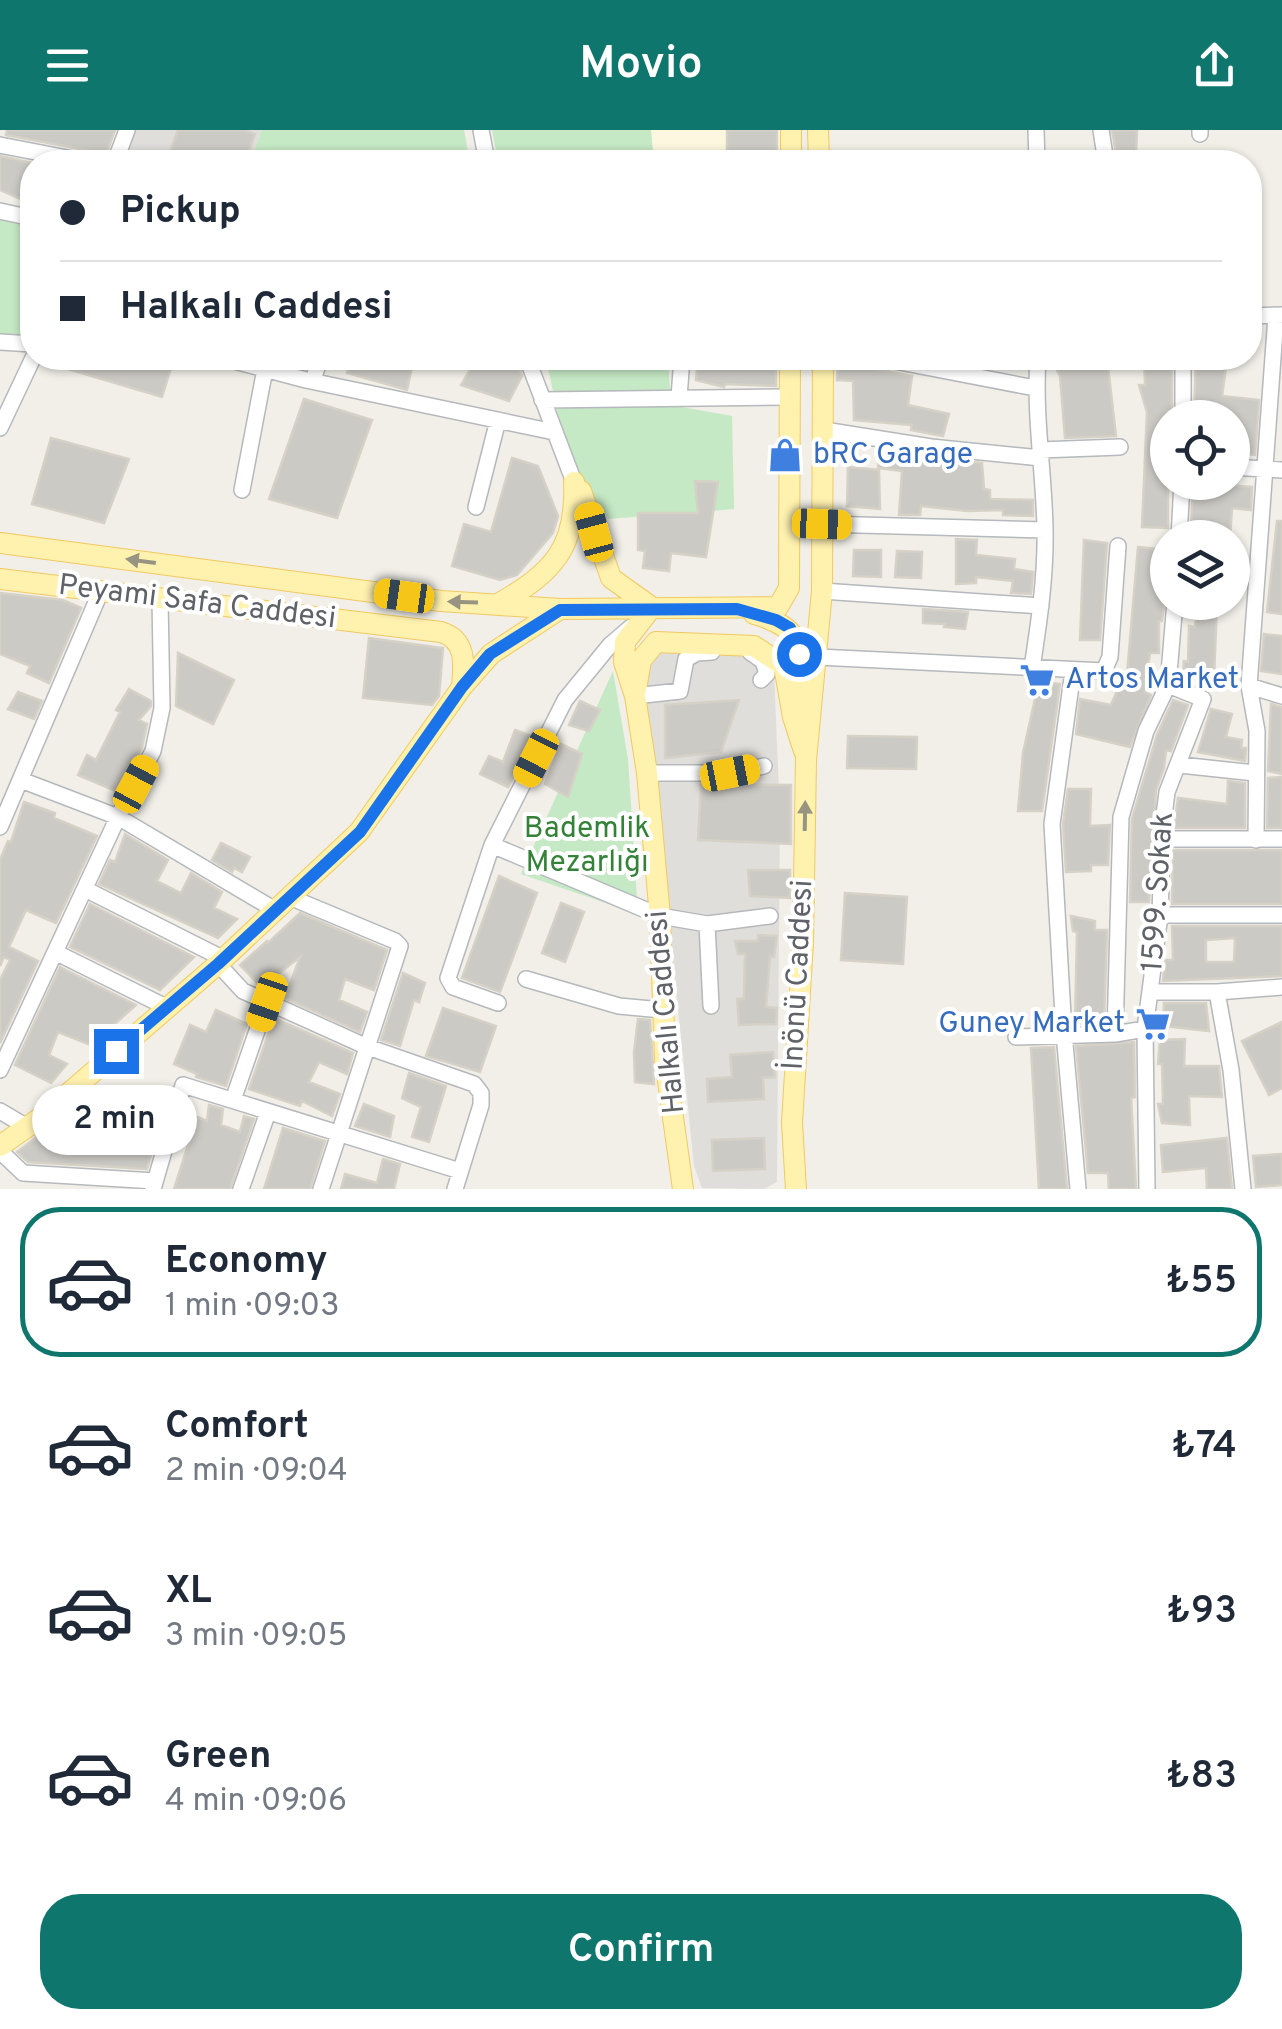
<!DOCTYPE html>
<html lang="en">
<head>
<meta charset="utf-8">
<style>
	body { margin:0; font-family:Overpass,sans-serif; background:#f6f6f7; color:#1f2937; height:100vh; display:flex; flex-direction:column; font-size:38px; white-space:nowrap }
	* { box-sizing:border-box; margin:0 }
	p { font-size:32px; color:#747a83 }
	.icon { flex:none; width:55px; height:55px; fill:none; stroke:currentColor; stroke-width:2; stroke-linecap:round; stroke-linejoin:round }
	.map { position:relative; height:1059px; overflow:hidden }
	.panel { display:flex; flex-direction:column; background:#fff; flex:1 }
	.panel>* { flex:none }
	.top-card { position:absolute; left:20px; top:20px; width:1242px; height:220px; border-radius:40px; box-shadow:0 2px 8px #0004; display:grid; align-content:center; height:220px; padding:0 40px; background:#fff }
	.controls { position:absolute; left:1150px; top:270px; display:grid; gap:20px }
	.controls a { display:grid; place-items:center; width:100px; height:100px; border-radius:50%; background:#fff; box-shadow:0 2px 8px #0004; font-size:50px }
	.end { position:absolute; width:45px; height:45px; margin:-22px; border:12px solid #1a73e8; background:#fff; box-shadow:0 0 0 5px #fff }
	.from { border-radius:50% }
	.bubble { position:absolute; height:70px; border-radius:35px; background:#fff; box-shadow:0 2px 8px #0004; font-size:32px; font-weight:600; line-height:70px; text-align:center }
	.car { position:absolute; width:30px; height:60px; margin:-30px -15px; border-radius:12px; box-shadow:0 0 8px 2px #0007; background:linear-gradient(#f5c518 24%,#345 0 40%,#f5c518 0 76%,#345 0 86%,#f5c518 0) }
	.top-card b { display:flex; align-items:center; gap:35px; height:95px; font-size:38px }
	.top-card b+b { border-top:2px solid #e0e1e3 }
	.top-card i { width:25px; height:25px; background:#1f2937 }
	ul { padding:18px 0 0; list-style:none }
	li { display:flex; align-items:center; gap:30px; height:150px; margin:0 20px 15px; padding:0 20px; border:5px solid transparent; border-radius:40px }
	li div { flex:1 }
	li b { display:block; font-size:38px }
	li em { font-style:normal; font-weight:600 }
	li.current { border-color:#0f766e }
	li>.icon { width:90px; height:90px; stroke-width:1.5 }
	.action { display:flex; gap:20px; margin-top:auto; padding:20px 40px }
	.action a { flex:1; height:115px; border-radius:40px; background:#0f766e; color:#fff; font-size:40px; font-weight:600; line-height:115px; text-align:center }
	header { display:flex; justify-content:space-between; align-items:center; height:130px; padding:0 40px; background:#0f766e; color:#fff; font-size:45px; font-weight:600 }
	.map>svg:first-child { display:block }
</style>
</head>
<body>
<header><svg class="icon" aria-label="menu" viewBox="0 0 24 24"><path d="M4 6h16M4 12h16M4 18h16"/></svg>Movio<svg class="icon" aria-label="share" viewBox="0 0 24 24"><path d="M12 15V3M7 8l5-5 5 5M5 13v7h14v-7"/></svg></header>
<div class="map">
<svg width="1282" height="1059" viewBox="0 0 1282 1059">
	<rect width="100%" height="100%" fill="#f1efe8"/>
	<path fill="#fef7e0" d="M651,0H780L781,32H653Z"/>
	<path fill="#e0deda" d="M132,0H262L250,32H120Z
		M656,517L761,525L774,542L780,684L777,1052L764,1059L702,1058L694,1036L644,545Z"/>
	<path fill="#e1ded6" d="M653,22V32H499L497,26Z"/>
	<path fill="#c5e8c5" d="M262,0H464L470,32H250Z
		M492,0H651L653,22L497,26Z
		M0,86L32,93V200L30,206L0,203Z
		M546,228H668L671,275L732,286L734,379L608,389L567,328Z
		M613,541L628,629L638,784L521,744Z"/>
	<path fill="#cccac5" stroke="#d6d1c6" stroke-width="2.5" fill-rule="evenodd" d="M7,0H115L107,22L102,21L101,32L91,21L6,5Z
		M178,0H244L255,4L245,32H166Z
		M727,0H777V32H727Z
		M1112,0H1137L1136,23H1116Z
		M0,26L32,33V74L0,60Z
		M66,228H174L162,267L64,238Z
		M352,228H414L407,260L347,243Z
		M477,228H516L522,246L509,271L461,255Z
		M698,228H725V232L776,236V256L725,254L724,257L696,250Z
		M838,228L868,229L876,239L912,246L908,275L949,284L943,306L911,300L912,295L854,290L853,251L837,250Z
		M1058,228H1107L1116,306L1065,308L1060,246L1056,238Z
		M1144,228H1172V281H1168V398L1142,397L1147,282L1139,255H1145Z
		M1196,228L1227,229L1222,266L1259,270L1255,325L1232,323V288H1194Z
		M304,269L372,290L337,388L269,369Z
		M51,308L129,329L104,393L32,374Z
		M880,320L982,333L984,359L990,360V369L1033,370V386L1003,385V380L967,381L921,376L920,385H899L902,341L878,338Z
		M512,328L538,336L558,386L553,403L517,445L500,450L452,436L464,394L491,402Z
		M848,337L879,340L880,379L847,376Z
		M695,351L718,352L706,427L671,423L669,441L643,438L645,421L638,420V383H698Z
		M1193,352H1225L1224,355L1252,357L1251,380L1232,378L1230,408H1195V398H1191Z
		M1277,391H1282V484L1267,482Z
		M956,409L977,410L976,425L1015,429L1014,439L1033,442L1031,464L1011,463L1013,451L976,447V453L956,454Z
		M1084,410L1107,413L1100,510H1080Z
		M1138,417L1168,420V448L1162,491H1159V523H1150L1147,544L1152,545L1145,562L1151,565L1130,617L1076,604L1080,569L1111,575L1120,554L1126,556Z
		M854,420H881V447L853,446Z
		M897,421L922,422L921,448L895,447Z
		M0,463L63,470L81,478L49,553L27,543L30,536L0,524Z
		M1198,472H1217L1214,549L1183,548L1184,531L1188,532L1189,496L1195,497Z
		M923,479L968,482L965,499L944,497L945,494L923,493Z
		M1264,504L1282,506V544L1261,541Z
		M369,508L443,518L439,566L432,575L363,568Z
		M178,523L234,550L213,594L176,576Z
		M1039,551L1060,554L1042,681H1018L1023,623Z
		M129,559L151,571V576L139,590L147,594L142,617L118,662L78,645L87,625L96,630L120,582L116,580Z
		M18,562L42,571L34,589L8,579Z
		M739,570L721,622L665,628V575Z
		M1173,570L1188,575L1171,621L1166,620L1164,638L1156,660L1149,772H1130L1132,689L1157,605Z
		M580,571L600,580L589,601L569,595Z
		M1271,574L1282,577V644L1268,641Z
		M1211,579L1232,584L1226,607L1242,610L1241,618H1246L1245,631L1198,622Z
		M515,600L534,607L508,657L480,644L489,626L503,632Z
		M848,606L917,607L916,639L847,638Z
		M561,614L582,624L568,667L545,654Z
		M1282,647V698H1267L1268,648Z
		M1228,651L1245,653V698H1174L1178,668L1227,674Z
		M701,654L791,655V714L698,710Z
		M1068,659H1091L1090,696L1110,695L1108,735H1091V741L1066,742L1063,694Z
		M24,672L55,683L54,688L97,706L56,793L26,780L9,817L38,831L0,913V850L10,830L4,827L0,836V730L8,711L11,712Z
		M125,704L168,730L157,751L181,763L191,743L222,762L214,778L237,789L218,808L99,754L110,730L115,732Z
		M221,713L250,727L242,742L234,738L232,742L212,730Z
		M1173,720H1282V774H1172Z
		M748,740H790V768L750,766Z
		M499,746L537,763L500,862L462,848Z
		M845,763L907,767L903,834L841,830Z
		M561,773L584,782L565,832L542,823Z
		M90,774L194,827L160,860L70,817Z
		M300,783L387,820L374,860L345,849L339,870L367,882L360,902L285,868L300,827L261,857L240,835L267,811L268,813Z
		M1071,786L1095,791V800H1107L1104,893L1075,894L1077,802L1073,801Z
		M1172,796H1282V846L1163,851L1165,830H1173ZM1235,808L1234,832H1206V810Z
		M758,805L777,806L774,827H770L766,877L777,878L776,894L739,895L737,869H744L745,824H738L735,811H758Z
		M60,837L136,875L91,915L58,902L49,925L67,934L51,953L15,935Z
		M403,843L425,853L419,872L414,870L400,916L381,910Z
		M1164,873H1206L1209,901L1163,896Z
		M443,878L496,896L480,942L426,926Z
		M216,880L247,894L226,956L196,947L197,944L174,934L190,895L206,902Z
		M274,888L353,923L347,944L319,932L309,952L340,964L332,986L302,971L300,976L249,959Z
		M638,889L650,890L654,954L635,952L634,922Z
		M1282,892V958L1269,965L1242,911Z
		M1185,909L1184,936H1219L1222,967L1189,966L1190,995L1162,993L1158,974H1163L1162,934H1158L1160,910Z
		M1134,912L1135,967L1131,968L1136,1059H1109L1108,1043H1088L1076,916Z
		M1054,917L1067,1059H1039L1031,918Z
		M773,922L775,947L763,948L764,969L708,972L707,949L732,947L730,925Z
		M409,943L446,956L429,1012L412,1007L421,977L402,968Z
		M94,964L165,978L147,1039L28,1032L17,1022L51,996L53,1006H86Z
		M364,974L394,986L390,1007L355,996Z
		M209,975L223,979L221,995L240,1002L244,986L254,989L230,1059H174L197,987L207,991Z
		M283,998L325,1011L310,1059H264Z
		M764,1008L765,1039L713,1041L712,1010Z
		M1227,1008L1232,1059H1207L1206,1038L1163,1042L1161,1015Z
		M1282,1024V1055L1256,1057L1253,1026Z
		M383,1029L400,1034L394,1059H341L345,1044L377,1053Z"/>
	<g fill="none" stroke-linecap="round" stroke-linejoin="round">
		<g stroke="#b5b8bc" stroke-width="18">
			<path id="minor" d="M481,0L487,32
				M1036,0L1037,32
				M1101,0L1106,32
				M1200,0V4
				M0,15L88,32
				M115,32L127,0
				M0,81L32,88
				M1250,186L1282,185
				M0,212L32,214
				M223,228L306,250L554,302
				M527,228L574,352
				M879,228L1035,258
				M315,244L320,228
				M679,267L682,228
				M542,270L790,267
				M1183,288V228
				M0,298L33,228
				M824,300L931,317L1041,328
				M1040,320L1120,317
				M1232,337L1282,340
				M242,360L265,239
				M476,377L498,290
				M822,394L1045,400
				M1179,408L1182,352
				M822,461L1041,476
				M631,497L610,515L565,570L492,715L660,786L707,794L770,786
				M750,522L763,531L767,544L761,550
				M818,527L1104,541L1110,527L1118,416
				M1032,538C1039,492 1046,446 1045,399C1044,342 1034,285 1038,228
				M1073,541L1052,694L1064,903L1078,1059
				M1249,556L1282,566
				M635,566L680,561L686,529L697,523L712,522
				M1180,635L1255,643
				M647,643H730L764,636
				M21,650L118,687L275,780
				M0,697L100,463
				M1163,709H1282
				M1256,710L1257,601L1249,556L1276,186
				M492,715L448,848L453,857L498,873
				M85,759L222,828
				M292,764L299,771L395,811L400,816L321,1059
				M1160,785H1282
				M707,794L711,876
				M55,822L166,877
				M218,834L243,861L365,916L474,954L481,963V975L455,1059
				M526,849L619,876L662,880
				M1152,862H1217L1282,857
				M1217,862L1231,940L1243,1059
				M1115,904L1121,687L1146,601L1168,555L1175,472
				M1016,907L1115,904L1145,899
				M0,940L118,687L153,621L162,578L160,470
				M233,970L267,872
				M0,981L27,997
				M0,1021L23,1043L155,1051
				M153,1059L183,955L460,1041
				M241,1059L268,982
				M1147,1059L1145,899L1160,785L1163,693L1167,662L1203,569L1168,555"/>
		</g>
		<g stroke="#f2c960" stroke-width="22">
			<path id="major" d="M791,0V32
				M818,0L819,32
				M581,361L611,448L650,476
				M0,413L441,471L560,479L778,477L789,458L790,228
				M0,449L441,502C467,510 464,534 462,557
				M498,474C554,442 577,417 574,352
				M652,477L625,512L624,532L635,566L647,643L660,786L665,930L683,1059
				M754,484C807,499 800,519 803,568
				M636,559L641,530L656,512L754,516L784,536L793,587L804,621
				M0,1016L40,988L218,834L359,702L462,557L491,524L560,479
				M796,1059L792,993L803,813L806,630L822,461L823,228"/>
		</g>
		<use href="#minor" stroke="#fff" stroke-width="15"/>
		<use href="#major" stroke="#fff2af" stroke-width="20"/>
	</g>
	<defs><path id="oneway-solid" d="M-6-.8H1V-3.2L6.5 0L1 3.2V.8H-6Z" transform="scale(2.5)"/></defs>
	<g fill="#979581">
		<use href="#oneway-solid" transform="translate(141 431) rotate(-172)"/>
		<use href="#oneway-solid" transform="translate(463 472) rotate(-178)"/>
		<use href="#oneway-solid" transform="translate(805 686) rotate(-89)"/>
	</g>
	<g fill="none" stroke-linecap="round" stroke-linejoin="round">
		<path stroke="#1a73e8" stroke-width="12" d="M116,921L218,834L360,702L462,557L490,524L560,480L737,479L776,490L790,498L796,509L799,524"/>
	</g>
	<defs>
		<g id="shop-bare" transform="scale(2.7)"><path d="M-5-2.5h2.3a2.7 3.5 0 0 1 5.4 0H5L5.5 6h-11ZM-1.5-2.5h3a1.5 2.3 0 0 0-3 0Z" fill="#3f7fe0" stroke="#fff" stroke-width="2.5" paint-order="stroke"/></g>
		<g id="supermarket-bare" transform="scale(2.7)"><path d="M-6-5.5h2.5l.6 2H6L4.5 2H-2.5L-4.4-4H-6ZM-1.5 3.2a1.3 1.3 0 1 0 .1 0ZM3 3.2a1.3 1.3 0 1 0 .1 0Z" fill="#3f7fe0" stroke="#fff" stroke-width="2.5" paint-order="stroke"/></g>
	</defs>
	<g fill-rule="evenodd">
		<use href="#shop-bare" x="785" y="325"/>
		<use href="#supermarket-bare" x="1037" y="550"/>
		<use href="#supermarket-bare" x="1153" y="894"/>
	</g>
	<g text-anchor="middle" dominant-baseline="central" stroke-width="8" stroke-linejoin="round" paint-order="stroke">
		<g font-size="30" fill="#366cbe" stroke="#fff" text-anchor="start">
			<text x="813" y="325">bRC Garage</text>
			<text x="1065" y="550">Artos Market</text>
			<text x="1125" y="894" text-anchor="end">Guney Market</text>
		</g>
		<g font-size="30" fill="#5f6368" stroke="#fff">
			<text transform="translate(197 473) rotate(7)">Peyami Safa Caddesi</text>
			<text transform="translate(1159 762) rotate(-86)">1599. Sokak</text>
			<text transform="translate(799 845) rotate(-87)">İnönü Caddesi</text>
			<text transform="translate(667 882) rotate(-95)">Halkalı Caddesi</text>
		</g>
		<g font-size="30" fill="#348238" stroke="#fff">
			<text x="587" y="699">Bademlik<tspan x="587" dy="34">Mezarlığı</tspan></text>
		</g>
	</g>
</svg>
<div class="controls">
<a><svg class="icon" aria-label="locate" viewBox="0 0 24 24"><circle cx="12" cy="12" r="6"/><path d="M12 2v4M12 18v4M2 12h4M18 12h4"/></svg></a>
<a><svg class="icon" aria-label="layers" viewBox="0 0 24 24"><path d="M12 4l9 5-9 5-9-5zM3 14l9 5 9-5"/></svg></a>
</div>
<i class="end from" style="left:799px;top:524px"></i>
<i class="end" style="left:116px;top:921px"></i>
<div class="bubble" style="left:32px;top:955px;width:165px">2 min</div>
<i class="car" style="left:822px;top:394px;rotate:92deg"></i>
<i class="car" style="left:594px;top:402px;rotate:345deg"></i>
<i class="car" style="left:404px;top:466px;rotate:278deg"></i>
<i class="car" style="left:536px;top:628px;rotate:207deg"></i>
<i class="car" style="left:730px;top:643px;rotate:79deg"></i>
<i class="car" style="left:136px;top:654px;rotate:28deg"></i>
<i class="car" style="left:267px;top:872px;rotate:199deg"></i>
<div class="top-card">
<b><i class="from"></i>Pickup</b>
<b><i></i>Halkalı Caddesi</b>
</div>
</div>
<section class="panel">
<ul>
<li class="current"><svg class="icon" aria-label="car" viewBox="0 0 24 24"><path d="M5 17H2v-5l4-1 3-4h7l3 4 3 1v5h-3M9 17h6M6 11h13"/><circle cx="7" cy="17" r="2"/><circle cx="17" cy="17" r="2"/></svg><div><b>Economy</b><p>1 min · 09:03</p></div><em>₺55</em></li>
<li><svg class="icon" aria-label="car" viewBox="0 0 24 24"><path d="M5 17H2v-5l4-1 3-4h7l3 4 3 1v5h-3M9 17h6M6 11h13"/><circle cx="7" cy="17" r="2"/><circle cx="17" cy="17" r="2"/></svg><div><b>Comfort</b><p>2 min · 09:04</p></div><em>₺74</em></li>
<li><svg class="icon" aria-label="car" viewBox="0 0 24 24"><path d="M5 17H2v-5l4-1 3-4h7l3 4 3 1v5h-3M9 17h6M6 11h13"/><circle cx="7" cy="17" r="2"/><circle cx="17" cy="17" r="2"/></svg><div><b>XL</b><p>3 min · 09:05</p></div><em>₺93</em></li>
<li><svg class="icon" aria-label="car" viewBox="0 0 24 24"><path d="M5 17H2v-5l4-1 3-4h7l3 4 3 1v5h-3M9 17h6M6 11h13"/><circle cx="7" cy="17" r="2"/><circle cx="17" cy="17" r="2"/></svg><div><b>Green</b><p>4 min · 09:06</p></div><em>₺83</em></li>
</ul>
<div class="action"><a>Confirm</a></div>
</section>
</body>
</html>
